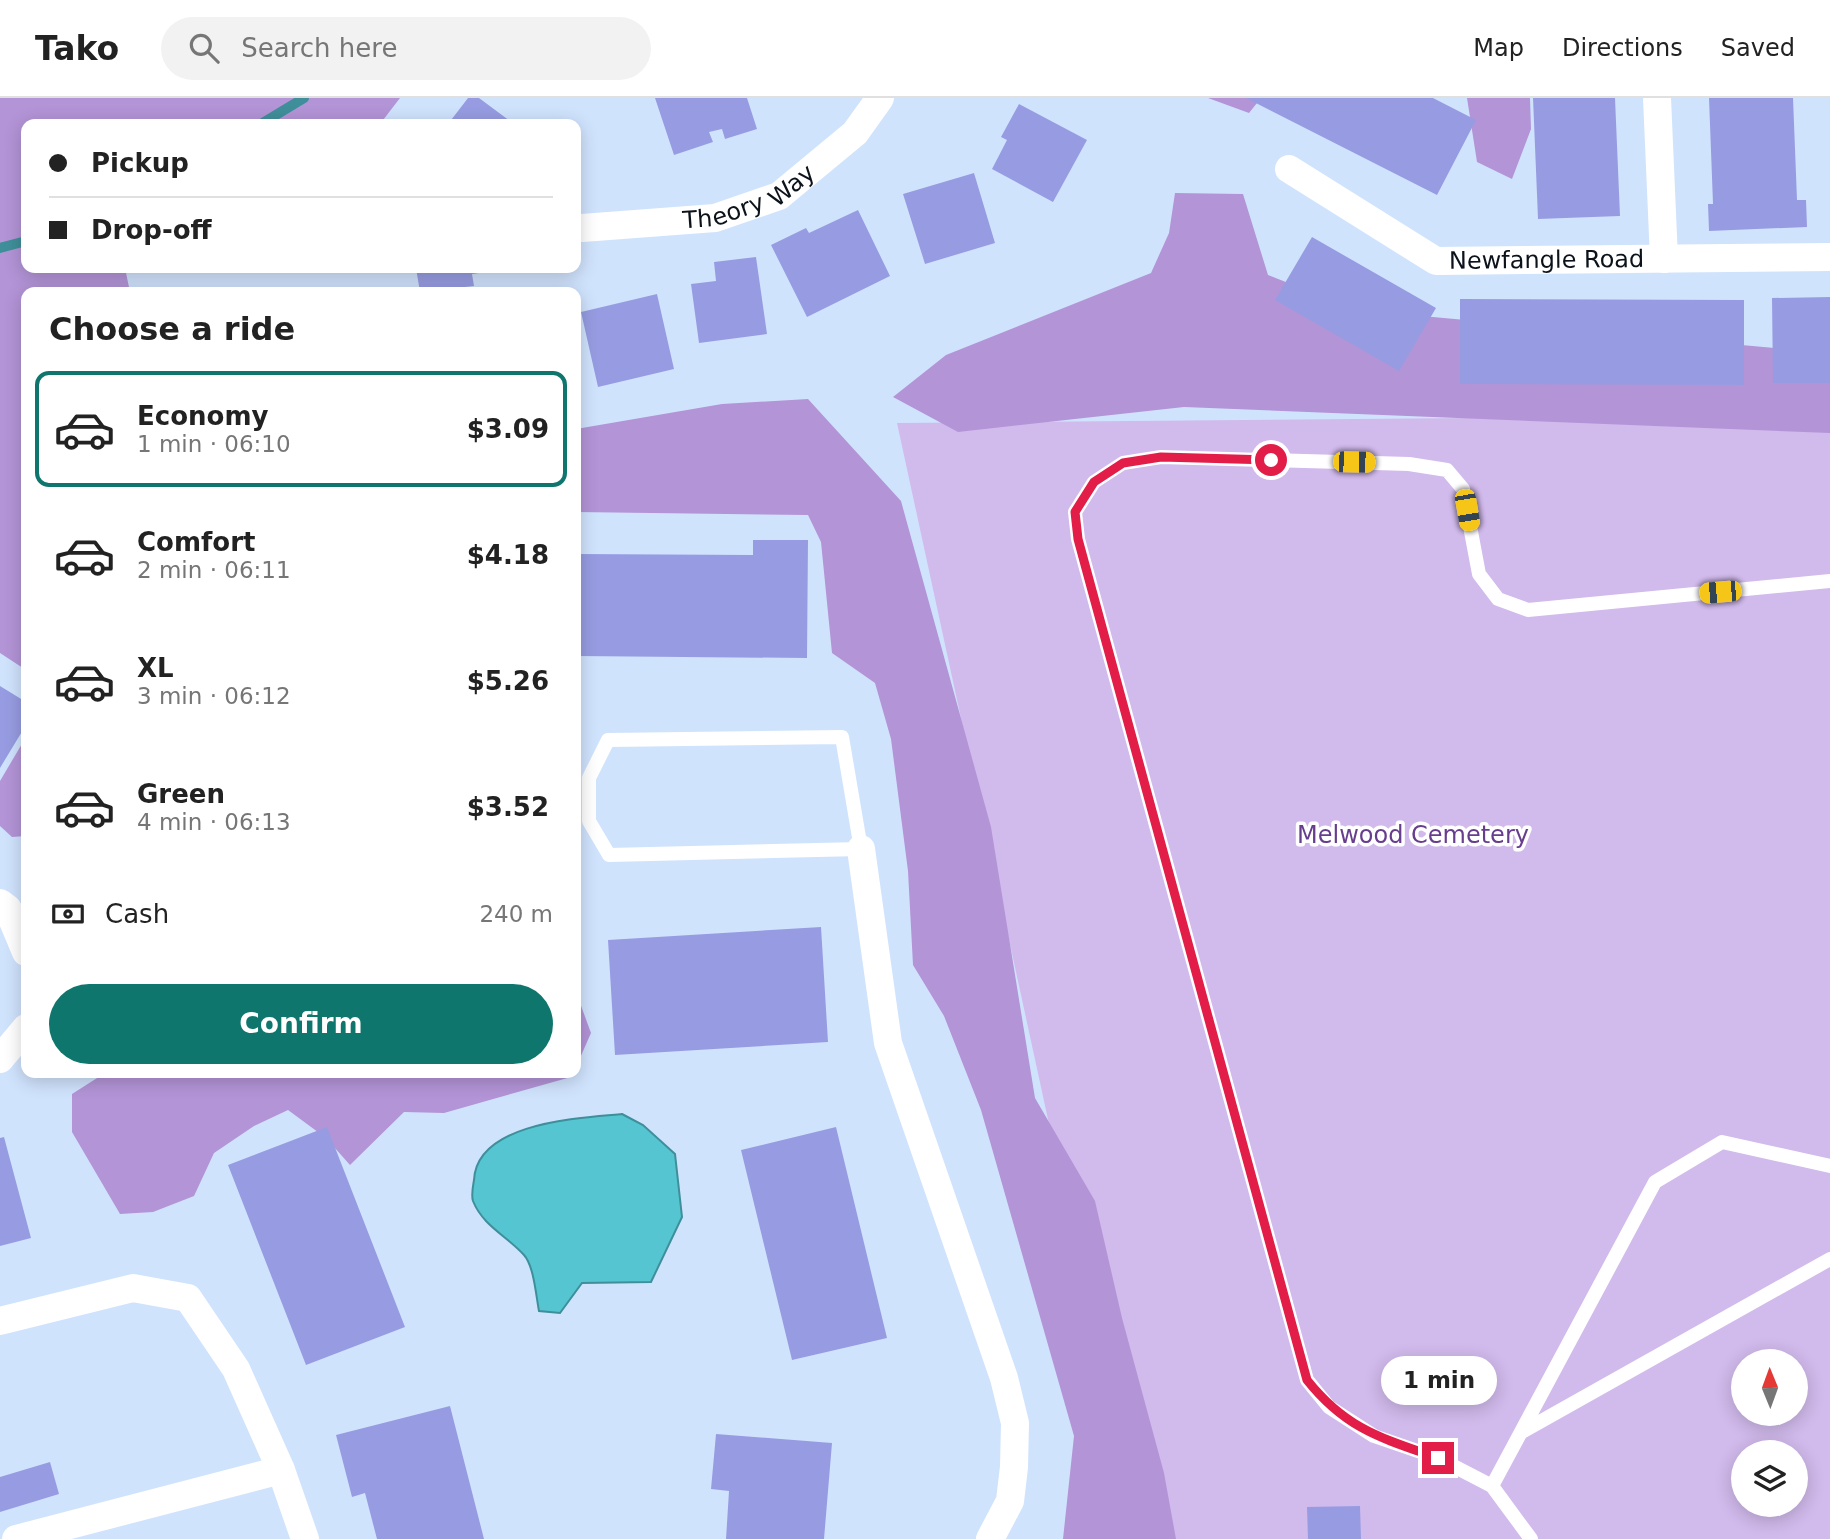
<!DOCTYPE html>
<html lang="en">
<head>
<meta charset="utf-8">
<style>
	body { margin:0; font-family:"DejaVu Sans",sans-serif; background:#f2f2f2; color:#222; height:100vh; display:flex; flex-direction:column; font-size:26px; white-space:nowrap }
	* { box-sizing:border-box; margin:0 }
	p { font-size:23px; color:#767676 }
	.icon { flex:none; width:38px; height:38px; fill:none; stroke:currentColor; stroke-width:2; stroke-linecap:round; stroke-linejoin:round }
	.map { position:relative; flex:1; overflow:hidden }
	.panel { position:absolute; left:21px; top:189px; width:560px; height:791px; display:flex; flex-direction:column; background:#fff; border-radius:14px; box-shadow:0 4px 18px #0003 }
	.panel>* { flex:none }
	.top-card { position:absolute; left:21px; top:21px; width:560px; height:154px; border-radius:14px; box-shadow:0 4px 18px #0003; display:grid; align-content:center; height:154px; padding:0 28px; background:#fff }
	.needle { width:46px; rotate:359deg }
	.buttons { position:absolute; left:1731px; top:1251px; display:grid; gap:14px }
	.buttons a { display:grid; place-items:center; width:77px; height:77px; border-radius:50%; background:#fff; box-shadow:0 4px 18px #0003; font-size:35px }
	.end { position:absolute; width:32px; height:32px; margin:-16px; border:9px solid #e11d48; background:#fff; box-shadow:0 0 0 4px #fff }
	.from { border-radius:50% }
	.bubble { position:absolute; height:49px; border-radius:24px; background:#fff; box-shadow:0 4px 18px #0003; font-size:23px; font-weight:800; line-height:49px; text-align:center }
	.car { position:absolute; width:21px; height:42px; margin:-21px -10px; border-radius:9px; box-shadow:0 0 5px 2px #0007; background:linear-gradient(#f5c518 24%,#345 0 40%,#f5c518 0 76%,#345 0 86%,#f5c518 0) }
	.top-card b { display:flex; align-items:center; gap:24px; height:66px; font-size:26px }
	.top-card b+b { border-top:2px solid #e0e0e0 }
	.top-card i { width:18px; height:18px; background:#222 }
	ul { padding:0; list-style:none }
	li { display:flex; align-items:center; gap:21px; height:116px; margin:0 14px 10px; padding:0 14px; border:4px solid transparent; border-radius:14px }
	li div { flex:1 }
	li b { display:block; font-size:26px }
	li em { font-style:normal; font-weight:800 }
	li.active { border-color:#0f766e }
	li>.icon { width:63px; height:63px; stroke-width:1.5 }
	h2 { padding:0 28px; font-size:32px; line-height:84px }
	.pay { display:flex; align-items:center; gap:18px; height:77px; padding:0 28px; font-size:26px }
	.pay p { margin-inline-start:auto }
	.cta { display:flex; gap:14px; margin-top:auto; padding:14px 28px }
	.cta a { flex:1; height:80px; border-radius:42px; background:#0f766e; color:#fff; font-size:28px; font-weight:800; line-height:80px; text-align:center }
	header { display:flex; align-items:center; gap:42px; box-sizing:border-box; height:98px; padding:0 35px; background:#fff; border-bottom:2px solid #e0e0e0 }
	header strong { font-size:33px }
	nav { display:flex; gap:38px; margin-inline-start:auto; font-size:24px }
	.search { width:490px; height:63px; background:#f2f2f2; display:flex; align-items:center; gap:18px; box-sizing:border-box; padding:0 24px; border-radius:38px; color:#767676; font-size:26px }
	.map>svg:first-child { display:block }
</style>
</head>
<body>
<header>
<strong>Tako</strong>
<div class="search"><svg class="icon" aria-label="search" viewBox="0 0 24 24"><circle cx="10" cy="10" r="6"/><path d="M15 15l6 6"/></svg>Search here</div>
<nav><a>Map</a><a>Directions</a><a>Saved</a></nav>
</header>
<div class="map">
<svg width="1830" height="1441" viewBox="0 0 1830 1441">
	<rect width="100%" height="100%" fill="#d0e3fd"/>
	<path fill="#d1baec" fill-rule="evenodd" d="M1830,317V1441H1139L897,325ZM1743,1264H1796V1316H1743ZM1743,1354H1796V1407H1743Z"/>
	<path fill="#b394d7" d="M0,0H400L380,26H26V170H125L130,194H26V572L0,555Z
		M1208,0H1261L1249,15Z
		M1467,0H1530L1531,31L1512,81L1477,64Z
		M1175,95L1243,96L1268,177L1356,212L1830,255V335L1184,309L958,334L893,299L946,257L1151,175L1169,135Z
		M808,301L901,403L991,729L1035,1000L1095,1103L1122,1220L1164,1375L1176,1441H1063L1074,1338L981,1012L944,918L913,867L908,773L891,641L875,585L832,555L821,444L808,417L576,414V331L722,306Z
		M26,639V738L12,739L0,728V683Z
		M576,894L591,935L576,969Z
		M105,975H573L571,979L444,1015L404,1014L350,1067L326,1040L288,1012L254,1028L214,1055L194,1098L153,1114L120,1116L72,1034V996Z"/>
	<path fill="#55c5d1" stroke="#3f8f9a" stroke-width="2" d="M622,1016L643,1027L675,1056L682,1119L651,1184L582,1185L560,1215L539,1213C536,1198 534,1168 524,1157C507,1138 483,1128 473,1103C471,1097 473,1088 474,1082C477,1024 580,1020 622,1016Z"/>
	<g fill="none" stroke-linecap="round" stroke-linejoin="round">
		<path stroke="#3f8f9a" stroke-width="10" d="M261,26L304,0
			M0,150L26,143"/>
	</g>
	<path fill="#979ce2" d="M468,0H479L514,26H448Z
		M655,0H747L757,31L725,41L722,31L709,34L713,44L674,57Z
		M1246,0H1433L1476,22L1437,97Z
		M1533,0H1615L1620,118L1538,121Z
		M1709,0H1793L1797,102H1806L1807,129L1709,133L1708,106H1713Z
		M1019,6L1087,42L1053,104L992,71L1007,42L1001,39Z
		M974,75L995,145L925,166L903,96Z
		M858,112L890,178L807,219L771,147L806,130L809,135Z
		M1312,139L1436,210L1399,273L1275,202Z
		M756,159L767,236L699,245L691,186L716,183L714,164Z
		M416,170H478L479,175L472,176L474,188L420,194Z
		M657,196L674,271L598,289L581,214Z
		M1830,199V285H1773L1772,200Z
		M1460,201L1744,202V287L1460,286Z
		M753,442H808L807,560L576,558V456L753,457Z
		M0,588L26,604V627L0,670Z
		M821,829L828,944L615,957L608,842Z
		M327,1029L405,1229L306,1267L228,1067Z
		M836,1029L887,1240L792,1262L741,1052Z
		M4,1039L31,1140L0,1148V1040Z
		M450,1308L484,1441H377L365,1395L352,1399L336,1337Z
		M716,1336L832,1345L824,1441H726L729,1393L711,1391Z
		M50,1364L59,1396L0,1414V1379Z
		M1360,1408L1361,1441H1308L1307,1409Z"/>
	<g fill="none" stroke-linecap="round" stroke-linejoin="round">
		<path stroke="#fff" stroke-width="14" d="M842,639L861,751L609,757L589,723V680L608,642Z
			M1522,1334L1830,1161
			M1492,1388L1655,1084L1722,1044L1830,1068
			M1531,1441L1492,1388L1438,1360L1374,1338L1329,1309L1307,1282L1078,441L1075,414L1094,384L1123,365L1161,359L1409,366L1447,372L1463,391L1479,476L1498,501L1528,512L1830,483"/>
		<g stroke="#fff" stroke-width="28">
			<path d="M1657,0L1664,161"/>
			<path id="s1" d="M1289,71L1436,163L1830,159"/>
			<path id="s2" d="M582,130L715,120L779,98L855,35L880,0"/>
			<path d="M861,751L888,945L1004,1280L1015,1325L1014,1369L1010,1403L990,1441"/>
			<path d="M0,805L8,811L26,854"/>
			<path d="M0,961L26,930"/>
			<path d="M0,1223L133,1190L188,1200L236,1271L281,1372L16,1441"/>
			<path d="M281,1372L305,1441"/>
		</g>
	</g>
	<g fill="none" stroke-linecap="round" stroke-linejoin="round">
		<path stroke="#e11d48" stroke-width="9" d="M1271,362L1161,359L1123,365L1094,384L1075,414L1078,441L1307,1282C1346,1331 1381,1340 1438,1360"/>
	</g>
	<g text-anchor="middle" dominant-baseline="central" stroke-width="7" stroke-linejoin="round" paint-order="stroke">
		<g font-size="24" fill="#0b121a" stroke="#fff">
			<text stroke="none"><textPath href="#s2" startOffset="172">Theory Way</textPath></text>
			<text stroke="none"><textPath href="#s1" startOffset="284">Newfangle Road</textPath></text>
		</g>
		<g font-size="24" fill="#673d8e" stroke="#fff">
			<text x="1413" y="737">Melwood Cemetery</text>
		</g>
	</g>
</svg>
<div class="buttons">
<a><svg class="needle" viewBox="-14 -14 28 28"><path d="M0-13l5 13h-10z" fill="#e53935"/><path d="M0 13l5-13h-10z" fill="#767676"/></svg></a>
<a><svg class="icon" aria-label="layers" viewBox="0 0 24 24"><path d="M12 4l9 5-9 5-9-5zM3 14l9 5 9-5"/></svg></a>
</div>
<i class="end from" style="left:1271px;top:362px"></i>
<i class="end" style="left:1438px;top:1360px"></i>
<div class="bubble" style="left:1381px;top:1258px;width:116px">1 min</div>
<i class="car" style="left:1354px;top:364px;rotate:91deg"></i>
<i class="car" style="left:1467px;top:412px;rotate:170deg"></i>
<i class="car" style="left:1720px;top:494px;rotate:265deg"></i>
<div class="top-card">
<b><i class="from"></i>Pickup</b>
<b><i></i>Drop-off</b>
</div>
<section class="panel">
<h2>Choose a ride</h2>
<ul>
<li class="active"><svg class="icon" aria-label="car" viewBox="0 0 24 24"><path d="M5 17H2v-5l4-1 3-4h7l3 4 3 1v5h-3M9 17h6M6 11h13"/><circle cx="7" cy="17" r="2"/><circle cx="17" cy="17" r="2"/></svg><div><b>Economy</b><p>1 min · 06:10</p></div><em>$3.09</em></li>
<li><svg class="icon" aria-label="car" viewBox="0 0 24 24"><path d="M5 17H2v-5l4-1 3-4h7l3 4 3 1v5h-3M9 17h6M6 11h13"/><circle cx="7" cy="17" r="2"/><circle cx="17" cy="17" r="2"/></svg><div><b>Comfort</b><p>2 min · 06:11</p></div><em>$4.18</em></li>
<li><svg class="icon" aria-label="car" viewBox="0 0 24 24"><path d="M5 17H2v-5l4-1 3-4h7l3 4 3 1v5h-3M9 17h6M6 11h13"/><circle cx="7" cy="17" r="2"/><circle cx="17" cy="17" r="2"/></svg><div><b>XL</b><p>3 min · 06:12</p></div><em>$5.26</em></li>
<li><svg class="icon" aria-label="car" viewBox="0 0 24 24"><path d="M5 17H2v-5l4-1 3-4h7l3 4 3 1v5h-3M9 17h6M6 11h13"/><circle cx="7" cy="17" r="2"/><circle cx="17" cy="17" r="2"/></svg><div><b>Green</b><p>4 min · 06:13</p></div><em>$3.52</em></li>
</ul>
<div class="pay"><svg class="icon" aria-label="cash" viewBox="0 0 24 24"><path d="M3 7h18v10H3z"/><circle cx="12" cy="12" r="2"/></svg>Cash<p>240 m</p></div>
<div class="cta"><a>Confirm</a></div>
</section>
</div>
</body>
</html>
